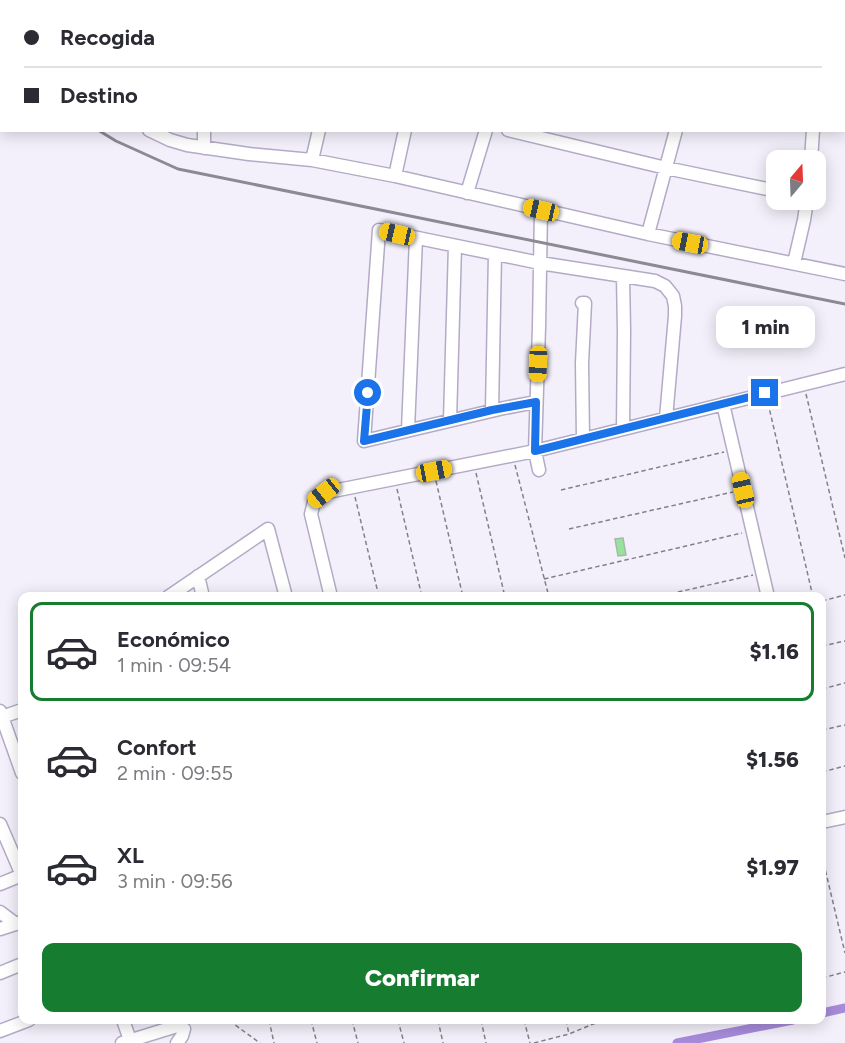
<!DOCTYPE html>
<html lang="es">
<head>
<meta charset="utf-8">
<style>
	body { margin:0; font-family:Figtree,sans-serif; background:#f2f2f3; color:#2b2b33; height:100vh; display:flex; flex-direction:column; font-size:22px; white-space:nowrap }
	* { box-sizing:border-box; margin:0 }
	p { font-size:20px; color:#7c7c81 }
	.icon { flex:none; width:33px; height:33px; fill:none; stroke:currentColor; stroke-width:2; stroke-linecap:round; stroke-linejoin:round }
	.map { position:relative; flex:1; overflow:hidden }
	.side { position:absolute; left:18px; top:592px; width:808px; height:432px; display:flex; flex-direction:column; background:#fff; border-radius:12px; box-shadow:0 3px 15px #0003 }
	.side>* { flex:none }
	.guide { position:absolute; left:0px; top:0px; width:846px; height:132px; box-shadow:0 3px 15px #0003; display:grid; align-content:center; height:132px; padding:0 24px; background:#fff }
	.needle { width:39px; rotate:19deg }
	.tools { position:absolute; left:766px; top:150px; display:grid; gap:12px }
	.tools a { display:grid; place-items:center; width:60px; height:60px; border-radius:12px; background:#fff; box-shadow:0 3px 15px #0003; font-size:30px }
	.end { position:absolute; width:27px; height:27px; margin:-14px; border:8px solid #1a73e8; background:#fff; box-shadow:0 0 0 3px #fff }
	.from { border-radius:50% }
	.bubble { position:absolute; height:42px; border-radius:12px; background:#fff; box-shadow:0 3px 15px #0003; font-size:20px; font-weight:800; line-height:42px; text-align:center }
	.car { position:absolute; width:18px; height:36px; margin:-18px -9px; border-radius:8px; box-shadow:0 0 4px 2px #0007; background:linear-gradient(#f5c518 24%,#345 0 40%,#f5c518 0 76%,#345 0 86%,#f5c518 0) }
	.guide b { display:flex; align-items:center; gap:21px; height:57px; font-size:22px }
	.guide b+b { border-top:2px solid #e1e1e2 }
	.guide i { width:15px; height:15px; background:#2b2b33 }
	ul { padding:10px 0 0; list-style:none }
	li { display:flex; align-items:center; gap:18px; height:99px; margin:0 12px 9px; padding:0 12px; border:3px solid transparent; border-radius:12px }
	li div { flex:1 }
	li b { display:block; font-size:22px }
	li em { font-style:normal; font-weight:800 }
	li.on { border-color:#157c30 }
	li>.icon { width:54px; height:54px; stroke-width:1.5 }
	.primary-button { display:flex; gap:12px; margin-top:auto; padding:12px 24px }
	.primary-button a { flex:1; height:69px; border-radius:12px; background:#157c30; color:#fff; font-size:24px; font-weight:800; line-height:69px; text-align:center }
	.map>svg:first-child { display:block }
</style>
</head>
<body>
<div class="map">
<svg width="845" height="1043" viewBox="0 0 845 1043">
	<rect width="100%" height="100%" fill="#f4f0fb"/>
	<g fill="none" stroke-linecap="round" stroke-linejoin="round">
		<path stroke="#a78bda" stroke-width="9" d="M822,1013L845,1008
			M677,1043L793,1020"/>
	</g>
	<path fill="#97e29f" stroke="#a4baa6" stroke-width="1.5" d="M623,538L626,555L618,556L615,539Z"/>
	<g fill="none" stroke-linecap="round" stroke-linejoin="round">
		<g stroke="#b3abc5" stroke-width="15">
			<path id="minor" d="M420,0H455
				M543,0L566,2
				M59,2V0
				M117,2V0
				M208,2V0
				M345,2V0
				M514,2V0
				M576,2V0
				M645,2V0
				M816,2V0
				M0,5H2
				M0,46L2,47
				M844,83H845
				M149,130L170,140L187,145L249,154L312,160L395,176L648,234L845,274
				M204,130V148
				M508,130L666,168L777,191
				M312,160L319,130
				M811,160L813,130
				M395,176L405,130
				M467,193L486,130
				M648,234L676,130
				M794,263L804,220L807,200
				M582,303H585L582,363L583,439
				M536,402L504,408L364,441L379,230L540,263L655,281L665,286L673,296L675,306V316L666,418
				M723,404L768,597
				M492,410L495,254
				M450,420L455,246
				M623,429L624,331L623,276
				M408,430L416,238
				M539,470L535,451L539,327L541,210
				M198,576L203,597
				M168,597L268,529L286,597
				M331,597L311,514L314,502L323,493L535,451L845,374
				M0,711L22,773
				M2,717L22,710
				M822,822L845,817
				M0,824L22,875
				M0,884L22,875
				M0,912L16,924
				M0,929L22,922
				M0,973L22,964
				M123,1020L130,1040
				M0,1031L29,1020
				M122,1043L177,1026L184,1029L182,1036L177,1043"/>
		</g>
		<path stroke="#83808a" stroke-width="1.5" stroke-dasharray="4.5 3" stroke-linecap="butt" d="M806,394L845,558
			M768,403L813,597
			M515,465L549,597
			M476,473L505,597
			M436,481L463,597
			M397,489L422,597
			M561,490L724,452
			M355,497L379,597
			M569,529L733,492
			M544,579L742,533
			M656,597L753,575
			M822,601L845,595
			M822,646L845,641
			M822,689L845,683
			M822,730L845,725
			M822,772L845,766
			M822,856L845,953
			M822,978L845,972
			M231,1020V1022L260,1043
			M269,1020L274,1043
			M311,1020L317,1043
			M352,1020L358,1043
			M398,1020L404,1043
			M438,1020L443,1043
			M481,1020L486,1043
			M524,1020L530,1043
			M566,1020L569,1034
			M534,1043L569,1034L603,1020"/>
		<use href="#minor" stroke="#fff" stroke-width="12"/>
		<path stroke="#8d8994" stroke-width="3" d="M0,73L2,74
			M98,130L116,141L178,169L845,304"/>
	</g>
	<g fill="none" stroke-linecap="round" stroke-linejoin="round">
		<path stroke="#1a73e8" stroke-width="8" d="M368,393L364,441L492,410L536,402L535,451L765,393"/>
	</g>
</svg>
<div class="tools">
<a><svg class="needle" viewBox="-14 -14 28 28"><path d="M0-13l5 13h-10z" fill="#e53935"/><path d="M0 13l5-13h-10z" fill="#7c7c81"/></svg></a>
</div>
<i class="end from" style="left:368px;top:393px"></i>
<i class="end" style="left:765px;top:393px"></i>
<div class="bubble" style="left:716px;top:306px;width:99px">1 min</div>
<i class="car" style="left:541px;top:210px;rotate:283deg"></i>
<i class="car" style="left:397px;top:234px;rotate:283deg"></i>
<i class="car" style="left:690px;top:243px;rotate:281deg"></i>
<i class="car" style="left:538px;top:364px;rotate:182deg"></i>
<i class="car" style="left:434px;top:471px;rotate:79deg"></i>
<i class="car" style="left:743px;top:490px;rotate:347deg"></i>
<i class="car" style="left:324px;top:493px;rotate:231deg"></i>
<div class="guide">
<b><i class="from"></i>Recogida</b>
<b><i></i>Destino</b>
</div>
<section class="side">
<ul>
<li class="on"><svg class="icon" aria-label="car" viewBox="0 0 24 24"><path d="M5 17H2v-5l4-1 3-4h7l3 4 3 1v5h-3M9 17h6M6 11h13"/><circle cx="7" cy="17" r="2"/><circle cx="17" cy="17" r="2"/></svg><div><b>Económico</b><p>1 min · 09:54</p></div><em>$1.16</em></li>
<li><svg class="icon" aria-label="car" viewBox="0 0 24 24"><path d="M5 17H2v-5l4-1 3-4h7l3 4 3 1v5h-3M9 17h6M6 11h13"/><circle cx="7" cy="17" r="2"/><circle cx="17" cy="17" r="2"/></svg><div><b>Confort</b><p>2 min · 09:55</p></div><em>$1.56</em></li>
<li><svg class="icon" aria-label="car" viewBox="0 0 24 24"><path d="M5 17H2v-5l4-1 3-4h7l3 4 3 1v5h-3M9 17h6M6 11h13"/><circle cx="7" cy="17" r="2"/><circle cx="17" cy="17" r="2"/></svg><div><b>XL</b><p>3 min · 09:56</p></div><em>$1.97</em></li>
</ul>
<div class="primary-button"><a>Confirmar</a></div>
</section>
</div>
</body>
</html>
